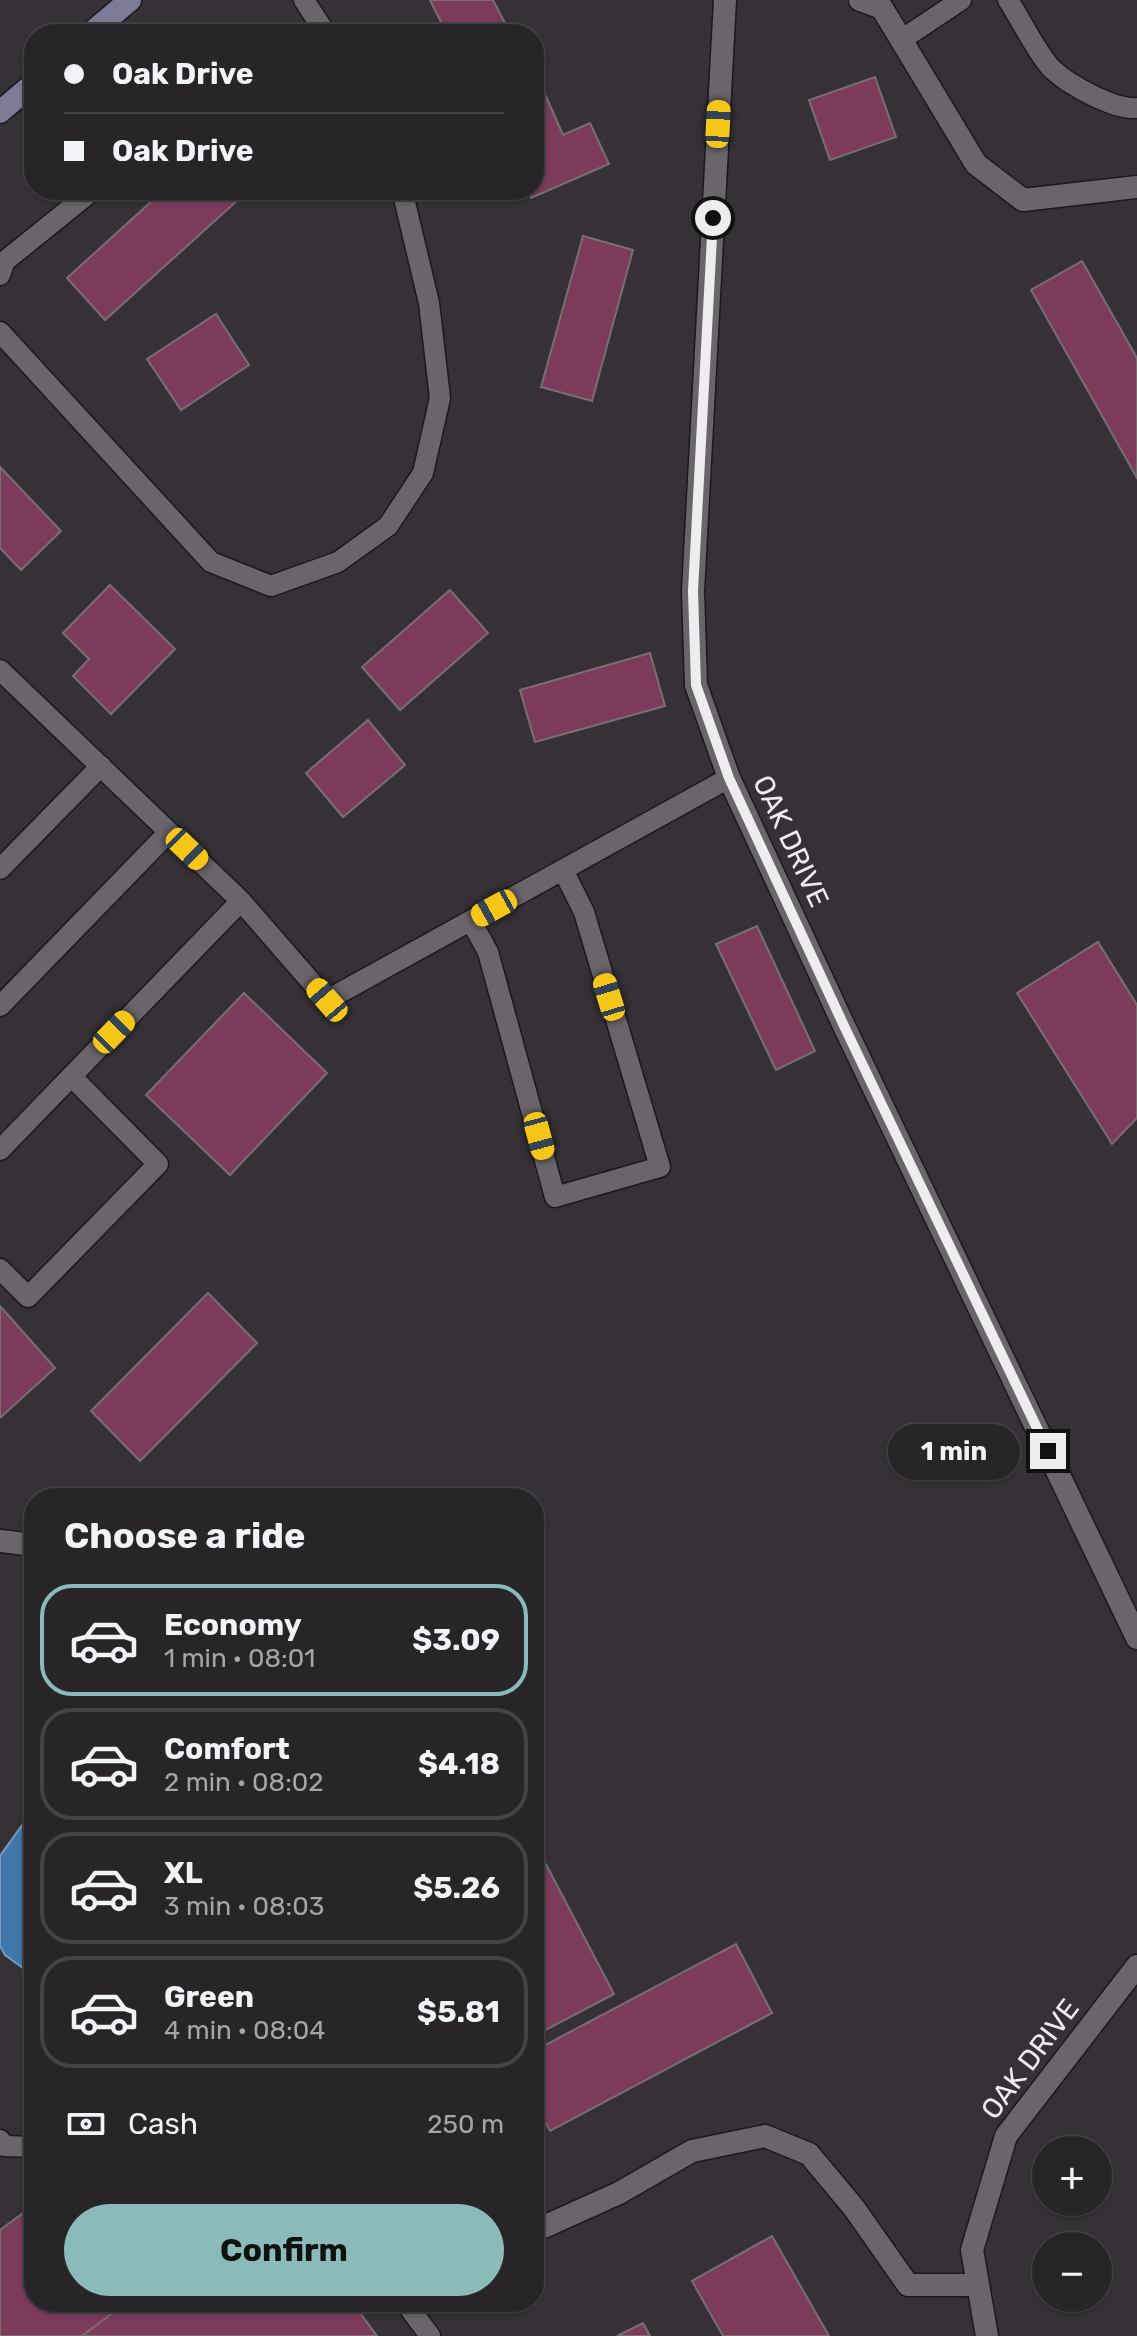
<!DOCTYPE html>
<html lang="en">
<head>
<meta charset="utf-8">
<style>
	body { margin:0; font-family:Rubik,sans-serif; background:#302d30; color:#f1f3f6; height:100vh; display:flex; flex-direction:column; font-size:30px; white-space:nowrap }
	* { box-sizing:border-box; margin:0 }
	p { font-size:26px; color:#a5a5a8 }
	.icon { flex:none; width:44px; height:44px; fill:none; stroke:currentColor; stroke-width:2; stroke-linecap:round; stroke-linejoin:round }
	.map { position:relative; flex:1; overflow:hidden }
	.panel { position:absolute; left:24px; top:1488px; width:520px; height:824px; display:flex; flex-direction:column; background:#282528; border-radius:32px; box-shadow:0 2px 6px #0004,0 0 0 2px #444245 }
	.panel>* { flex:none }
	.guide { position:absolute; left:24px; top:24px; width:520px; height:176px; border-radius:32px; box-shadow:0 2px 6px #0004,0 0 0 2px #444245; display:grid; align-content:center; height:176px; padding:0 40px; background:#282528 }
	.controls { position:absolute; left:1032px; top:2136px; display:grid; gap:16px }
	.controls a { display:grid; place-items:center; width:80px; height:80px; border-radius:50%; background:#282528; box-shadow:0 2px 6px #0004,0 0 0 2px #444245; font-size:40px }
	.end { position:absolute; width:36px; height:36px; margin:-18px; border:10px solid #efecf0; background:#111; box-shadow:0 0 0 4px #111 }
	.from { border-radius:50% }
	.bubble { position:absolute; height:56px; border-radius:28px; background:#282528; box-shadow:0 2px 6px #0004,0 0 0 2px #444245; font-size:26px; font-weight:700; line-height:56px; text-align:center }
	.car { position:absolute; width:24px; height:48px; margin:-24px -12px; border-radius:10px; box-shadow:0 0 6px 2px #0007; background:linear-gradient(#f5c518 24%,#345 0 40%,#f5c518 0 76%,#345 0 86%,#f5c518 0) }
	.guide b { display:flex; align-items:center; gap:28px; height:76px; font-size:30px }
	.guide b+b { border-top:2px solid #444245 }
	.guide i { width:20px; height:20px; background:#f1f3f6 }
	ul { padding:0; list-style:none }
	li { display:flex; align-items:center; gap:24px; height:112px; margin:0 16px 12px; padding:0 24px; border:4px solid #444245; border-radius:32px }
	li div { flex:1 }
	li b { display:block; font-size:30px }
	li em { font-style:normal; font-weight:700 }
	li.active { border-color:#8bbbb9 }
	li>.icon { width:72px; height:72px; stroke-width:1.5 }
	h2 { padding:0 40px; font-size:36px; line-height:96px }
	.pay { display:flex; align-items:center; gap:20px; height:88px; padding:0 40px; font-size:30px }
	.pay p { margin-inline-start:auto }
	.primary-button { display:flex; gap:16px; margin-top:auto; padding:16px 40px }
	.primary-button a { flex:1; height:92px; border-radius:48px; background:#8bbbb9; color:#111; font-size:32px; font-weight:700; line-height:92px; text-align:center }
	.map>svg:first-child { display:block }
</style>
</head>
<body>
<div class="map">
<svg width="1137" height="2336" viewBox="0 0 1137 2336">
	<rect width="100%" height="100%" fill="#353136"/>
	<path fill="#4077aa" stroke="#749abf" stroke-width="2" d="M34,1801V1976L5,1955L0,1946V1856L30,1814Z"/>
	<path fill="#7d3b5b" stroke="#786f73" stroke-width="2" d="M430,0H493L505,23L483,34H447Z
		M534,69L563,135L590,123L609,164L531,198L528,190H534Z
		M875,77L896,137L830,160L809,100Z
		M164,190H249L105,320L67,278Z
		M583,236L633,250L592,401L541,387Z
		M1082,261L1137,358V478L1031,290Z
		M216,314L249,365L181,410L147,359Z
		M0,467L61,531L21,570L0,548Z
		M110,585L175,649L111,714L73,676L89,659L63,633Z
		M450,590L488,633L400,710L362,667Z
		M650,653L665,706L535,742L520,690Z
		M368,720L405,765L343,817L306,773Z
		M757,926L815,1051L776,1070L716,944Z
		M1098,942L1137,1005V1118L1112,1144L1017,993Z
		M244,993L327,1073L230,1175L146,1095Z
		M208,1293L257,1343L140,1461L91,1411Z
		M0,1306L55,1368L0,1418Z
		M538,1849L614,1994L534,2036V1851Z
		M736,1944L772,2013L550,2131L534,2100V2051Z
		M34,2205V2302H127L82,2336H0V2230Z
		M772,2236L829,2336H723L692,2281Z
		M127,2302H352L377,2336H82Z
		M643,2323L650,2336H617Z"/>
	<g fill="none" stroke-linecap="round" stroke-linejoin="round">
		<g stroke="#1c181e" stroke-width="23">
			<path id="service" d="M304,0L326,34
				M1008,0C1020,18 1038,55 1052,69C1069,85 1114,110 1137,108
				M901,40L961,0
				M0,275L5,261L93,190
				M0,332L211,562L271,586L338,562L388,526L423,473L440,398L429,303L402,190
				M0,670L241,901L0,1150
				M0,869L101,766
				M241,901L327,1000L729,778
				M471,921L488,952L555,1197L660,1167L584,912L563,870
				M0,1006L169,832
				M0,1269L28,1297L158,1164L71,1076
				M0,2140L4,2146L34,2147
				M405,2302L430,2336"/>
		</g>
		<g stroke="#1c181e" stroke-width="25">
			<path id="minor" d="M725,0L693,591L696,685L729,778L845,1028L1137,1638
				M860,0L882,8L976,164L1023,200L1137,187
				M0,1541L34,1545
				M539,2229L619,2193L692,2151L765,2136L809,2154L854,2208L908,2285H978
				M987,2336L972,2250L1006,2136L1137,1966"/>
		</g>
		<g stroke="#1c181e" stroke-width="25">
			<path id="secondary" d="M90,34L130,0
				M0,112L34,83"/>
		</g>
		<use href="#service" stroke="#6a656b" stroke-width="20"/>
		<use href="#minor" stroke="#6a656b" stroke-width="22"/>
		<use href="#secondary" stroke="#7e7b97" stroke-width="22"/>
	</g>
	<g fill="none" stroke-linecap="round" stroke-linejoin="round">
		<path stroke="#efecf0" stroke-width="10" d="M713,218L693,591L696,685L729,778L845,1028L1048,1451"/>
	</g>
	<g text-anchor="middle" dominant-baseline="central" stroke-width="7" stroke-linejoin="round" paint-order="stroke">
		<g font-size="28" fill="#efecf0" stroke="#353136">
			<text transform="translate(791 841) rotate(65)">OAK DRIVE</text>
			<text transform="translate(1030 2059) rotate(-53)">OAK DRIVE</text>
		</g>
	</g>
</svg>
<div class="controls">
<a>+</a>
<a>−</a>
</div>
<i class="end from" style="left:713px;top:218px"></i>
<i class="end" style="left:1048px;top:1451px"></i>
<div class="bubble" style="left:888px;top:1424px;width:132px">1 min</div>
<i class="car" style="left:718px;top:124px;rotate:3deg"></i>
<i class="car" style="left:187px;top:849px;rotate:134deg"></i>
<i class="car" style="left:494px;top:908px;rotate:241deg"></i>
<i class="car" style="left:609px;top:997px;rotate:343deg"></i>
<i class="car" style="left:327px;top:1000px;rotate:319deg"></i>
<i class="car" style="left:114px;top:1032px;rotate:44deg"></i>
<i class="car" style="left:539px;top:1136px;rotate:165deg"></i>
<div class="guide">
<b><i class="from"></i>Oak Drive</b>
<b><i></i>Oak Drive</b>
</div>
<section class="panel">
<h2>Choose a ride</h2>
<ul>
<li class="active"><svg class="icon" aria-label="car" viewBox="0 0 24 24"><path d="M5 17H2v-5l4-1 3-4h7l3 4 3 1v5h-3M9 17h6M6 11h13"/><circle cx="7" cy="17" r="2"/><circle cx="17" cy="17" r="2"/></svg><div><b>Economy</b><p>1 min · 08:01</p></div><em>$3.09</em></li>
<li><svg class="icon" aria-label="car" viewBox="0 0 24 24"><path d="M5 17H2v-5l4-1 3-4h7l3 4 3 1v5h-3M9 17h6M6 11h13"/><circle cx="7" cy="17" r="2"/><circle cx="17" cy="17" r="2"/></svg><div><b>Comfort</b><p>2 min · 08:02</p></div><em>$4.18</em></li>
<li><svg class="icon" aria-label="car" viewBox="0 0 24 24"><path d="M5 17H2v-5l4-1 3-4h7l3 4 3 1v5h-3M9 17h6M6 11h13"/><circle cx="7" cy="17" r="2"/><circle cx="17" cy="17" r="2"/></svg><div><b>XL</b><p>3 min · 08:03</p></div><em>$5.26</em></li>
<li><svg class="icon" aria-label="car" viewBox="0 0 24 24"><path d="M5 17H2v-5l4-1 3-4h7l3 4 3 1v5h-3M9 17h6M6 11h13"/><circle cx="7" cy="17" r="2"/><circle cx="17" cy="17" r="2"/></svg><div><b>Green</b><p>4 min · 08:04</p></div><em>$5.81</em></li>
</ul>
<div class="pay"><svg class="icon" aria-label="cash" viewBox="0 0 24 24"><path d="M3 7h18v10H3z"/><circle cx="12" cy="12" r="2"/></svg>Cash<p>250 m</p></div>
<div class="primary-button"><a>Confirm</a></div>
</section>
</div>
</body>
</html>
